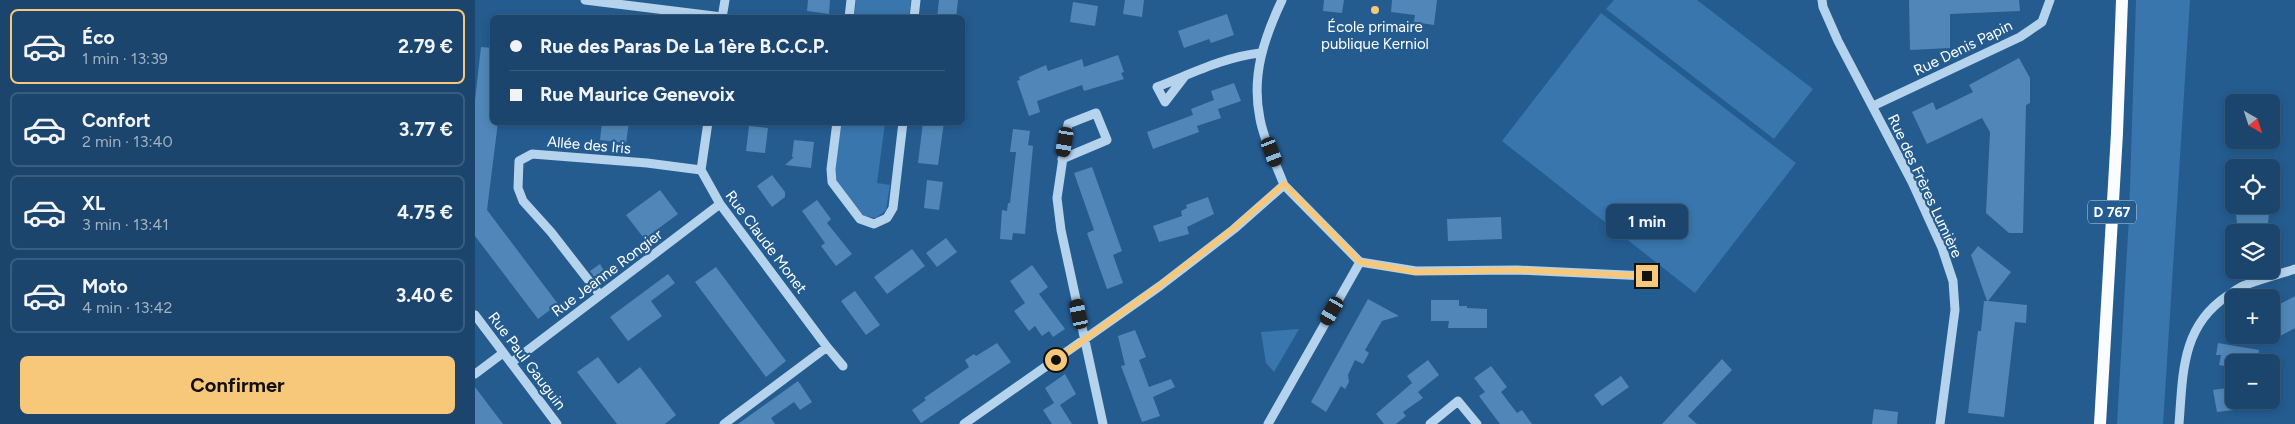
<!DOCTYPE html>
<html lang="fr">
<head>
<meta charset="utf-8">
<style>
	body { margin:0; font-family:Figtree,sans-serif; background:#244c72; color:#f1f3f6; height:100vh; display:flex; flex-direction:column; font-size:19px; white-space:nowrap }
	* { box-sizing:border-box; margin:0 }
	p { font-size:16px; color:#a0b1c2 }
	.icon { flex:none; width:28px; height:28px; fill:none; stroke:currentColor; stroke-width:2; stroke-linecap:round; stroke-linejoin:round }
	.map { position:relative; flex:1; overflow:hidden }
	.panel { display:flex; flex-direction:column; background:#1b456c; width:475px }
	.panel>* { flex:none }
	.top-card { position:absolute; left:15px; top:15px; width:475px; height:110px; border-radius:8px; box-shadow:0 2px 8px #0003,0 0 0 1px #395d7f; display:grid; align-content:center; height:110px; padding:0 20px; background:#1b456c }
	.needle { width:32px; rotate:141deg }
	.fabs { position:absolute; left:1750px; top:94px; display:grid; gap:10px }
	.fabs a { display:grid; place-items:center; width:55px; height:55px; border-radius:8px; background:#1b456c; box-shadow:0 2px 8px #0003,0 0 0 1px #395d7f; font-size:25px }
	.end { position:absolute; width:22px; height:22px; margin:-11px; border:6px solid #f7c879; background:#111; box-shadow:0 0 0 2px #111 }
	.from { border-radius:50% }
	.bubble { position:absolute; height:35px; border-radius:8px; background:#1b456c; box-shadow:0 2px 8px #0003,0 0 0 1px #395d7f; font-size:16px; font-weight:700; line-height:35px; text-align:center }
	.car { position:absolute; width:15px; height:30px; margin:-15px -8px; border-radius:6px; box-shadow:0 0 4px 1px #0007; background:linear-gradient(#222 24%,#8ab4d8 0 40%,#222 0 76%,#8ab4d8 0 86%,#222 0) }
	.top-card b { display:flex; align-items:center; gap:18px; height:48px; font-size:19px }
	.top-card b+b { border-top:1px solid #395d7f }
	.top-card i { width:12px; height:12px; background:#f1f3f6 }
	ul { padding:9px 0 0; list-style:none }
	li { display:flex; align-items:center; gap:15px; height:75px; margin:0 10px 8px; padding:0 10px; border:2px solid #395d7f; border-radius:8px }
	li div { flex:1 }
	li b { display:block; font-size:19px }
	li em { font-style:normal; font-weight:700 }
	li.on { border-color:#f7c879 }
	li>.icon { width:45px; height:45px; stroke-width:1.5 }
	.primary-button { display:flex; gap:10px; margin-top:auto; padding:10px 20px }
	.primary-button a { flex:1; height:58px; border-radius:8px; background:#f7c879; color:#111; font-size:20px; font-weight:700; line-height:58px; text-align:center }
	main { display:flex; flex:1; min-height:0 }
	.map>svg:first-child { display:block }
</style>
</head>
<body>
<main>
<section class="panel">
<ul>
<li class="on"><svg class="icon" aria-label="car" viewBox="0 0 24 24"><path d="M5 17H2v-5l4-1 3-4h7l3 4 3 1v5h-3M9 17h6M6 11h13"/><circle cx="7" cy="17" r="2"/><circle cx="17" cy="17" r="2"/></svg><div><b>Éco</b><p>1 min · 13:39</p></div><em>2.79 €</em></li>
<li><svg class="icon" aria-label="car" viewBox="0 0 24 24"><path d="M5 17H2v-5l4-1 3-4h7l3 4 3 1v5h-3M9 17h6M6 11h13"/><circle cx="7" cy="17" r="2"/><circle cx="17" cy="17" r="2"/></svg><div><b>Confort</b><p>2 min · 13:40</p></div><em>3.77 €</em></li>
<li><svg class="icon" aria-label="car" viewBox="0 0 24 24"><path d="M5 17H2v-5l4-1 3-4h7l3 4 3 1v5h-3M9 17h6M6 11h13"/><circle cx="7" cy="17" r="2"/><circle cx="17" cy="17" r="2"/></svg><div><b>XL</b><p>3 min · 13:41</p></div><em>4.75 €</em></li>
<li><svg class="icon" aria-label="car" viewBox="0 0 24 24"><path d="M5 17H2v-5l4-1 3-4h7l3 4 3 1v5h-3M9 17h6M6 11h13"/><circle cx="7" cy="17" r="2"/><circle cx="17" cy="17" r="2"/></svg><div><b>Moto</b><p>4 min · 13:42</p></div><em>3.40 €</em></li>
</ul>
<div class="primary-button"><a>Confirmer</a></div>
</section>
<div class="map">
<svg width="1820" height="424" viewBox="0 0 1820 424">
	<rect width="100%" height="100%" fill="#245c90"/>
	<path fill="#3876ad" d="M381,0H436L434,17H379Z
		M1139,0H1222L1338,89L1299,139L1131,9Z
		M1661,0H1715L1688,424H1642L1654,217Z
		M1126,13L1321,163L1220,293L1027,141Z
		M366,123H410L402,183L415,185L411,210L401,218L389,216L362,183L360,168Z
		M824,329L799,372L791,363L786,332Z"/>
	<path fill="#5087b8" d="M333,0H355L354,14L332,11Z
		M464,0H483L481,18H462Z
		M650,0H669L667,17L648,14Z
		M849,0H869L867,13L848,11Z
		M917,0H962L959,25L939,22L940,15L916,12Z
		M1434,0H1544L1545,11L1475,14V48L1435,50Z
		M598,2L623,6L620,26L595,22Z
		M752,14L759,35L736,43L734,39L709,48L703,31Z
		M6,47L18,48V122H23L12,210L83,304L63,319L0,236V100Z
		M643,55L649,72L646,73L649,79L609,91L607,85L562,101L565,112L554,116L542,81L545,80L544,77L571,65L573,71L607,59L609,67Z
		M1544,58L1555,78V103L1551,105L1548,233H1534L1511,213L1515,132L1507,118L1452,144L1437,112L1458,102L1461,110L1498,92L1494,85Z
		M759,83L766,101L743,109L746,118L722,126L724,132L678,149L672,132L718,115L716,109L739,100L736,91Z
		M127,122H154L151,143L125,140Z
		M448,122H469L463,165L443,163Z
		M274,126L293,128L290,153L271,151Z
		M538,129L555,131L553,145L558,146L550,234L538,233L537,240L525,239L527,210L532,211L533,203H535L541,152H535Z
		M319,140L339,142L336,168L310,165L319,157H317Z
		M617,167L647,251L638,255L648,283L632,289L612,233L619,230L599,173Z
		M297,175L310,192V197L297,207L282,186Z
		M452,180L468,182L464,210L449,208Z
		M185,190L203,214L172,237H168L151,215Z
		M733,197L739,214L712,227L714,234L684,242L678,226L707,216L706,211L712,208L711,205Z
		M342,200L356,219L352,223L377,254L361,266L346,246L350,243L327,211Z
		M1760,205H1786L1794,213L1793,223L1773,232H1767L1762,223Z
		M1026,217L1027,239L973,241L972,219Z
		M471,238L482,252L462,267L451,253Z
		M1503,246L1536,272L1513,301L1552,305L1551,323L1540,322L1529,417L1493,413L1503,331H1506L1509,301H1512L1496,255Z
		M437,249L450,266L412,294L399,277Z
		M125,264L131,274L122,281L115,271Z
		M557,265L573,287L564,294L590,329L578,337L574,331L567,336L560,326L554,331L539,311L550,303L535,281Z
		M241,267L311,361L291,377L220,282Z
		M193,274L200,283L176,301L187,316L153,341L135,317Z
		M380,291L405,325L391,335L366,301Z
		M1820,296V328L1796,341V309Z
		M893,299L924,316L907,321L890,350L894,353L888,364L880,360L873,375L874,382L870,389L866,386L851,412L836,402Z
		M956,300H984V306H992V308L1012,309V328H973L974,321H956Z
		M660,330L671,357L664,360L674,387L696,379L700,387L678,397L685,416L667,422L646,366L650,365L643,336Z
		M522,343L536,362L446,423L437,410L451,400L449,398L494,367L490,360L499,354L501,356Z
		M1743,343L1784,350L1782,362H1759V368L1744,365L1746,355H1741Z
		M123,357L143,384L165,367L201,415L190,424H142L102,372Z
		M1247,359L1257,370L1213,416L1222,424H1187Z
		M953,360L964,375L943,392L948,398L928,412L931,416L921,424H909L901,414L937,383L932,376Z
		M1016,366L1032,387L1026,392L1042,413L1047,410L1057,424H1025L1004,396L1010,392L999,378Z
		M590,374L601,394L585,405L597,424H577L568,410L579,403L570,388Z
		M1146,376L1154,387L1127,406L1119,395Z
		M323,381L337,402L325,410L319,402L296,418L300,424H263Z
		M0,387L28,424H0Z
		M1759,387V410L1742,412L1738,390Z
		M1399,409L1423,412L1422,424H1397Z"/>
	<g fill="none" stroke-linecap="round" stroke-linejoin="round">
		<path stroke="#b5d3ec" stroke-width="9" d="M110,0L247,17
			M1347,0L1348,7L1363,41L1437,182L1467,248L1478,281L1480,310L1465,424
			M247,18L250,0
			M374,18L376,0
			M439,18L441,0
			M710,76L690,102L682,87C716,74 749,57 785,53
			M1398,106L1545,37L1567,22L1575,0
			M233,122L226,170L245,204L352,347L368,366
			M362,122L356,169L357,182L385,219L399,224L412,218L418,208L428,122
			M587,159L632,140L621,113L593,124L582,198L586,230L628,424
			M809,185L885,262
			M125,295L76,232L48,201L43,188L44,161L57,154L172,163L226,170
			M0,315L82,424
			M36,363L245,204
			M0,374L28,353
			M249,424L352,347
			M489,424L685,286L759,229L809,185C801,164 789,141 785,119C776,76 789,38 807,0
			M793,424L885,262L941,271L1042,270L1172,276
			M955,424L983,401L1002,424
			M1704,424C1708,374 1706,327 1752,296C1757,293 1763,288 1768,286C1785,279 1803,275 1820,269"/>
		<path stroke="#fafcff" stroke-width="12" d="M1625,424L1642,133L1647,0"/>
	</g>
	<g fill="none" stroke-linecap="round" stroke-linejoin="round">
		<path stroke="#f7c879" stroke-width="6" d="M581,360L684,286L759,228L809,184L885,262L941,272L1042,270L1172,276"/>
	</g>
	<circle fill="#f7c879" stroke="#245c90" stroke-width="2" cx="900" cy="10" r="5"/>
	<g text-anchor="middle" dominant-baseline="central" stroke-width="4.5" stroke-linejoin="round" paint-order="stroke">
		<rect fill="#245c90" stroke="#bdcede" stroke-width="1" x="1613" y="200.5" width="48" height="23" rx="4"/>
		<g font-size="14" font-weight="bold" fill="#fff">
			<text x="1637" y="212">D 767</text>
		</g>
		<g font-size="15" fill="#fff" stroke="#245c90">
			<text x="900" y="27">École primaire<tspan x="900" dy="17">publique Kerniol</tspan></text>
		</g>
		<g font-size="15" fill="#fff" stroke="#245c90">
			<text transform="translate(1488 48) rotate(-26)">Rue Denis Papin</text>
			<text transform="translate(114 145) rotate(5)">Allée des Iris</text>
			<text transform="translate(1450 186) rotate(65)">Rue des Frères Lumière</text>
			<text transform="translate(291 242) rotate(53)">Rue Claude Monet</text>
			<text transform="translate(132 273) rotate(-37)">Rue Jeanne Rongier</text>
			<text transform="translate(52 361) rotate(53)">Rue Paul Gauguin</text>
		</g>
	</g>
</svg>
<div class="fabs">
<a><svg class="needle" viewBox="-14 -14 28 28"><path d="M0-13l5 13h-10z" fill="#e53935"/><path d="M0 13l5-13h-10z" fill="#a0b1c2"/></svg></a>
<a><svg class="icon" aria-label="locate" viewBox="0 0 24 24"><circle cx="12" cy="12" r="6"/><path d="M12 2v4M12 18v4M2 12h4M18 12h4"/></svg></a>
<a><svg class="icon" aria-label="layers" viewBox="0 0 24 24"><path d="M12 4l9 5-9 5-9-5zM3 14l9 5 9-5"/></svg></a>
<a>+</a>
<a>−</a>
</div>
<i class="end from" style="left:581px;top:360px"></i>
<i class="end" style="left:1172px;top:276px"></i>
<div class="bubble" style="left:1131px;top:204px;width:82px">1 min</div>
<i class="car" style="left:590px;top:142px;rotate:190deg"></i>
<i class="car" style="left:797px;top:152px;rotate:159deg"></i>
<i class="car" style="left:857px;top:311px;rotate:210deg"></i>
<i class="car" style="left:604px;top:314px;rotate:348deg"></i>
<div class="top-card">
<b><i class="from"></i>Rue des Paras De La 1ère B.C.C.P.</b>
<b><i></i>Rue Maurice Genevoix</b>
</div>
</div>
</main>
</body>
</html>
